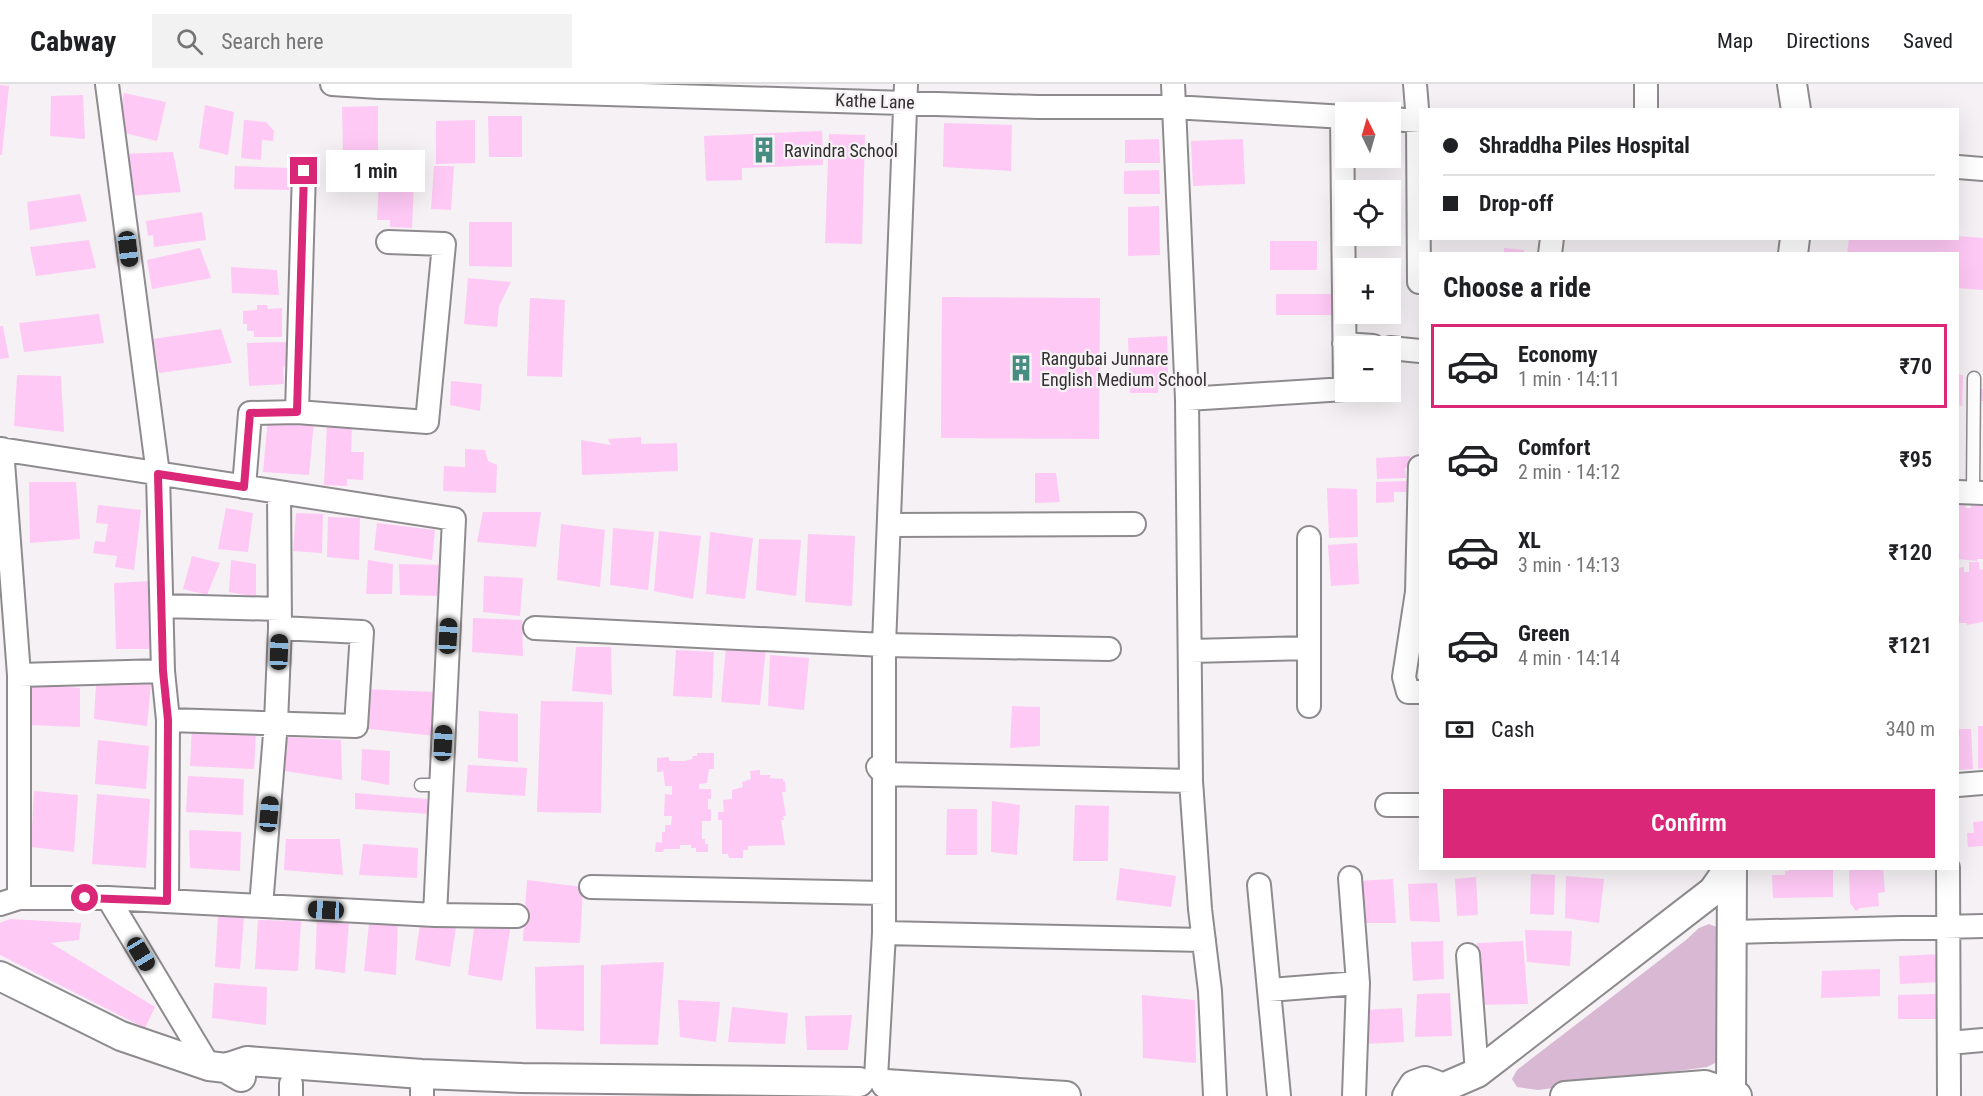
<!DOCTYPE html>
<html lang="en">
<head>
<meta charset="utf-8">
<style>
	body { margin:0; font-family:"Roboto Condensed",sans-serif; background:#f2f2f2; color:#202124; height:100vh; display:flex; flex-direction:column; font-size:22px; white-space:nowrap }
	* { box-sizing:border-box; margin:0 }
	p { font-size:20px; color:#757577 }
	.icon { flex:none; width:33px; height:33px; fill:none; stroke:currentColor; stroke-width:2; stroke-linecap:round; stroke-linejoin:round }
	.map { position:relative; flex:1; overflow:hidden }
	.panel { position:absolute; left:1419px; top:168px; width:540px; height:618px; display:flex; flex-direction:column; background:#fff; border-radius:0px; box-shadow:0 6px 24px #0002 }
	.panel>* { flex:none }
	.banner { position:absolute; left:1419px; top:24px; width:540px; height:132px; border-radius:0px; box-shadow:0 6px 24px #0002; display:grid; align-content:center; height:132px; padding:0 24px; background:#fff }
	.needle { width:39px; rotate:355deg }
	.tools { position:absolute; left:1335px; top:18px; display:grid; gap:12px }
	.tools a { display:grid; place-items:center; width:66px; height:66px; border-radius:0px; background:#fff; box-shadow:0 6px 24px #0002; font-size:30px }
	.end { position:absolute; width:27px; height:27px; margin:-14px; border:8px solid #db2777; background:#fff; box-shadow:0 0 0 3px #fff }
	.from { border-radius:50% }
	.bubble { position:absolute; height:42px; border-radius:0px; background:#fff; box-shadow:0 6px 24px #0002; font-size:20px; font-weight:600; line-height:42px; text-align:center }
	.car { position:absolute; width:18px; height:36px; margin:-18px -9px; border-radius:8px; box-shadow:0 0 4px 2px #0007; background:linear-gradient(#222 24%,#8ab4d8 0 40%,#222 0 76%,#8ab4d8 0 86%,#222 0) }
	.banner b { display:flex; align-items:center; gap:21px; height:57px; font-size:22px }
	.banner b+b { border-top:2px solid #e0e0e0 }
	.banner i { width:15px; height:15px; background:#202124 }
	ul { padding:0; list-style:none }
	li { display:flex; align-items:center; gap:18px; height:84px; margin:0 12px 9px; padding:0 12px; border:3px solid transparent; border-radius:0px }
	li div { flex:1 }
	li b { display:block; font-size:22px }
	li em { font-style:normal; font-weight:600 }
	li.active { border-color:#db2777 }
	li>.icon { width:54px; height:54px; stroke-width:1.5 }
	h2 { padding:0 24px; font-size:27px; line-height:72px }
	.pay { display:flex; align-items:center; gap:15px; height:66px; padding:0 24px; font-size:22px }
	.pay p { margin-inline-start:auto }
	.primary-button { display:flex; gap:12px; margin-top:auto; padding:12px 24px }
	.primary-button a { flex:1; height:69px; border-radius:0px; background:#db2777; color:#fff; font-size:24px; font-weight:600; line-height:69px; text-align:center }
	header { display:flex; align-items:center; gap:36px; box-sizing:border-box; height:84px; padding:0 30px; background:#fff; border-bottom:2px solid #e0e0e0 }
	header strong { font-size:28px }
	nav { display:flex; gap:33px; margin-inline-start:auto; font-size:21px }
	.search { width:420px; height:54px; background:#f2f2f2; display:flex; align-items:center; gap:15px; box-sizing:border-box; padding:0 21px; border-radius:0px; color:#757577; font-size:22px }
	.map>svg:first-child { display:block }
</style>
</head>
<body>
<header>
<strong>Cabway</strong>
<div class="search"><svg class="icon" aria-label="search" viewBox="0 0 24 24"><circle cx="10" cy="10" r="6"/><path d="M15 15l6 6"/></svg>Search here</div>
<nav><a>Map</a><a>Directions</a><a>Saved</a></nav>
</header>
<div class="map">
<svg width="1983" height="1012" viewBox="0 0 1983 1012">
	<rect width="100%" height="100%" fill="#f5f1f4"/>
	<path fill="#d8b8d2" d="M1709,840L1719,844V977L1707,983L1538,1006L1517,1003L1512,995L1517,986L1686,856L1699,844Z"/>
	<path fill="#fec9f5" d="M0,1L9,2L2,71H0Z
		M124,9L166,18L157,57L117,47Z
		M83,11L85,55L50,52L51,12Z
		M205,21L234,28L228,71L199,64Z
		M378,22V72H343L342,23Z
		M488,32H522V73H489Z
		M244,36L266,38L274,47L273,57L262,56L261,76L241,74Z
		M475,36V79L436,80V37Z
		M944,39L1012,41L1011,87L943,83Z
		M822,47L823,81L742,84V96L706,97L704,52Z
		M829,50L865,51L862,160L825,159Z
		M1159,55L1160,79H1125V56Z
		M1243,55L1245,100L1193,102L1191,57Z
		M173,68L181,108L129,112L122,70Z
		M235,82L288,84L289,106L234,105Z
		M434,82H454L451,126L431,125Z
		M1159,86L1160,110H1124V87Z
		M379,97L414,98L412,144L390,143V136H377Z
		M80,110L87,137L30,146L27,118Z
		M1159,122L1160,171L1128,172V123Z
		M202,128L206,156L154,163L153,151L148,152L146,137Z
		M469,138H512V183L469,182Z
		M1958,152L1983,154V206L1958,204V170H1847L1849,154H1958Z
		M89,156L96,184L36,192L30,163Z
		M1270,157H1317V186H1270Z
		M200,164L211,194L152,205L147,176Z
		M1504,164L1524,166V170H1504Z
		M231,183L277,186L279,211L232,209Z
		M468,194L511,198L499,222L497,243L464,240Z
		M1276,210H1331L1332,231H1276Z
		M942,213L1100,214L1099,355L941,354Z
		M530,214L565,216L562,293L527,292Z
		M257,221H267L268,225L282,224V253H254V247H247V240H243V227L257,226Z
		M99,230L104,259L24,268L19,239Z
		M0,242H3L9,274L0,275Z
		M221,245L232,279L159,289L153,255Z
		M1167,252L1168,290H1159L1158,309H1130L1128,254Z
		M287,258L288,277L283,284L284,300L249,302L247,259Z
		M1390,277H1400V299L1390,300Z
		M17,291L61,292L64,348L14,342Z
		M1958,291H1963L1962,322L1958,321Z
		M451,297L482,300L480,327L450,321Z
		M1980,305H1983V317H1980Z
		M268,334L314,337L309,391L263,388Z
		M327,340L352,341L351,368H364L363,396L347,395V402L324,401Z
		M641,353V360L677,359L678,387L582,391L581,356L611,361L608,355Z
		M465,365L485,366L488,377L497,381L496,409L443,407L444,382L465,383Z
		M1410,372L1411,383L1405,384L1406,394L1377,395L1376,374Z
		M1035,389H1056L1060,418L1035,419Z
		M1407,397V408H1394V418L1376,419V398Z
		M29,398H76L80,455L30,459Z
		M1327,404L1357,405L1358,453L1329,454Z
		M1971,414H1982L1983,422V475H1977V477L1958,475V419H1965L1966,424H1971Z
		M98,421L141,426L134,486L115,483L117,472L93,469L95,457L105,458L108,440L96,439Z
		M226,424L253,429L248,468L218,465Z
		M483,428H541L536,463L477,458Z
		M296,429L323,430L322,469L293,467Z
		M328,433L360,434L359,476L327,473Z
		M377,439L435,446L432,476L374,466Z
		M561,440L605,446L600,503L557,496Z
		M613,444L654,448L648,506L610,501Z
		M659,447L701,452L693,515L654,507Z
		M710,448L753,454L745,515L706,510Z
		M808,450L855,452L852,522L805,518Z
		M759,455L801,456L796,512L756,506Z
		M1357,459L1359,500L1331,502L1328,461Z
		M192,472L220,479L207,511L183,505Z
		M231,476L256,480V513L229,508Z
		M368,476L393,480L392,510H366Z
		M1969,478H1979L1980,486L1983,485V538L1967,541V539H1958V484L1964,483V488H1969Z
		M399,480L442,481L443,512L400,511Z
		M484,492L523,494L520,532L483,528Z
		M151,497L155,565H116L114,499Z
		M473,534L522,536L523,572L472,568Z
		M726,562L766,564L760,621L721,618Z
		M576,563H611L612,611L572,607Z
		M676,566L714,568L712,614L673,612Z
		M770,571L809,574L804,626L768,622Z
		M30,599L80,604V643L26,641Z
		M151,599L147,642L94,635L96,600Z
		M363,605L435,608L436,652L360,644Z
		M541,617L603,618L601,729L537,728Z
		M1012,622L1040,623V662L1010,664Z
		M479,627L518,630V678L478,674Z
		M1978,642H1983V684L1978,685Z
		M192,644L256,648L254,685L190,682Z
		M1958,645H1971L1973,685L1958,686Z
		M287,653L341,656L342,696L285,687Z
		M98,656L149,662L146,705L95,700Z
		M362,665L390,667L389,701L361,696Z
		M697,669H714V685H709L707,699L699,700V705H711V715H708V725L711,726V737H702V755H705V760H708V768H696V764H691V761H680V765H664L663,768H655L656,758L662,759V748H665V741H671L672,732H664L665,710L672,711V702H665L663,685L662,688H657V674L669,673V677H684L693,675L692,672H697Z
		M468,681L527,684L525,712L466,708Z
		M760,686V691H771L769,694L783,695V698L785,697L786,708H782L786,732H783L784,736H781L785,761L748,762V766H743V774H729L728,770H722V736H718V728H724L723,716L732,715V706L743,703L742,698L751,695L750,687Z
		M188,692L244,695L243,731L186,728Z
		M34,707L78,711L74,768L31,763Z
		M355,709L427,715L430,730L355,725Z
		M97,710L150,715L146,784L92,780Z
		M992,717L1020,721L1017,771L991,768Z
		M1075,721L1109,722L1108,777H1073Z
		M947,725H977V771H946Z
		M1983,737V762L1968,763L1967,749H1974L1973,738Z
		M189,746L241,748L240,787L190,784Z
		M286,755H340L343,791L284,786Z
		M363,760L418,764L417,794L359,791Z
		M1120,784L1176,792L1171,823L1116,816Z
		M1789,784H1833V813L1773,814L1772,791H1785V787H1789Z
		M1849,784H1883L1885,808L1878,809L1879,822L1860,824L1856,827L1850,819Z
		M1531,790L1555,791L1554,831L1530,830Z
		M1566,792L1604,795L1599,839L1565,834Z
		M1476,793L1478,831L1457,832L1455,795Z
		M1393,795L1396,839H1360L1356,797Z
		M527,796L583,803L580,859L523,857Z
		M1437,799L1440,838L1410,837L1408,800Z
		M218,832L244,833L240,885L215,883Z
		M317,834L349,838L345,889L315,885Z
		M10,835L81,839L79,856L51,859L155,923L145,944L0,871V839Z
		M258,836L301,837L298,887L255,885Z
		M475,836L511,840L502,897L468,891Z
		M398,839L396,891L364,887L369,840Z
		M420,839L456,843L450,883L415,876Z
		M1525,846L1572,847L1570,882L1527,878Z
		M1443,857L1444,895L1413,897L1411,858Z
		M1523,857L1528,920L1481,921L1477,859Z
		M1941,870L1942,898L1900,900L1899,872Z
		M664,878L658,961L600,960L601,881Z
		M584,881V947L536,945L535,883Z
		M1880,885V912L1821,914L1822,887Z
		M214,899L267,903L266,941L212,934Z
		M1450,909L1452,952L1415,953L1417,910Z
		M1936,910L1937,935H1898V911Z
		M1142,911L1195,916L1196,979L1143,974Z
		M678,916L720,918L716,958L680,953Z
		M732,923L788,929L785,960L728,958Z
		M1402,924L1404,958L1365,960L1363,926Z
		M852,931L848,966H807L805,932Z"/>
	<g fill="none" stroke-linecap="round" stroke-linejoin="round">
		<g stroke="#8e8b8e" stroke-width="15">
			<path id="service" d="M1973,408L1974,294
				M421,701H441"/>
		</g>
		<g stroke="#8e8b8e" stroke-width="26">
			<path id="minor" d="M107,0L158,390L163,587L168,636L167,817
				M332,0L379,3L1038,23H1173L1346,33
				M906,0L884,561L1109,565
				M1415,0L1418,37L1419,198
				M1646,0V26
				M1390,35L1420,37
				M1958,83L1983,85
				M304,87L297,328L427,338L444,160L388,158
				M1550,170L1552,154
				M1344,260L1373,262
				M1390,264L1420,267
				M1187,315L1345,305L1342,33
				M0,365L454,435L435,831
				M2,365L19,591V814
				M1420,383L1417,508H1420
				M244,403L250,329L297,328
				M1958,408L1983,409
				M889,441L1134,440
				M1309,454V622
				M1417,508L1404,593L1408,608H1420
				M162,522L280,525
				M535,544L884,561V849L876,994
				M1190,567L1309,564
				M19,591L163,587
				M168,636L356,642L362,548L280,544L279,408
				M878,683L884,690L1191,697L1187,315L1173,0
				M1191,697L1200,825L1210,907L1215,1012
				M1958,701L1983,699
				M1387,721H1420
				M1948,784L1949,1012
				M1350,794L1358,899L1354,1012
				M1259,801L1279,1012
				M591,803L884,809
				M108,814L209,982
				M0,820L19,814H108L435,831L517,832
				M261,822L276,638L280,544
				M1732,848L1983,842
				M884,849L1204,856
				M1468,871L1477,989
				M1269,906L1358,899
				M1949,959L1983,956
				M422,990V1012
				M291,1012V1000"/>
		</g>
		<g stroke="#8e8b8e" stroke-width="32">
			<path id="tertiary" d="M1792,0L1796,26
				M1793,170L1795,154
				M0,892L121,952L209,982L226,984L241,993
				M226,984L247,977L422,990L522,994L859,998
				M886,1000L1066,1012
				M1440,1005L1477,989L1713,807L1729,784
				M1731,1010L1732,784
				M1407,1012L1414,1001L1425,997L1436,1001L1442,1012
				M1565,1012L1705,1001L1737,1012"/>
		</g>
		<use href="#service" stroke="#fff" stroke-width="12"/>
		<use href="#minor" stroke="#fff" stroke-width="22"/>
		<use href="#tertiary" stroke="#fff" stroke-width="28"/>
	</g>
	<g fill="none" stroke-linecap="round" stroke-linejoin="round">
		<path stroke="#db2777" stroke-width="8" d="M85,814L167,817L168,636L163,587L158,390L244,403L250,329L297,328L304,87"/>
	</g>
	<defs>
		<g id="building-bare" transform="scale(2.07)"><path d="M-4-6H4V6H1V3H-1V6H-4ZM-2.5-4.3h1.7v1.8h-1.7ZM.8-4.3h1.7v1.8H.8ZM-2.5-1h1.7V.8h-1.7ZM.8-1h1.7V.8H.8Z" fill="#478c81" stroke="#f5f1f4" stroke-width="2.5" paint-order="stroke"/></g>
	</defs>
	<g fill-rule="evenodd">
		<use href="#building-bare" x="764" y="66"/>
		<use href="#building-bare" x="1021" y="284"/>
	</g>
	<g text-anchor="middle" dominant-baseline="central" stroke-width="4.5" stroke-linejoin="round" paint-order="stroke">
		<g font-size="18" fill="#312f30" stroke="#f5f1f4">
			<text transform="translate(875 17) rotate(2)">Kathe Lane</text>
		</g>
		<g font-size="18" fill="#312f30" stroke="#f5f1f4" text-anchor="start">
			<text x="784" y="66">Ravindra School</text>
			<text x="1041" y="274">Rangubai Junnare<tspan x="1041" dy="21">English Medium School</tspan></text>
		</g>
	</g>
</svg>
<div class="tools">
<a><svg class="needle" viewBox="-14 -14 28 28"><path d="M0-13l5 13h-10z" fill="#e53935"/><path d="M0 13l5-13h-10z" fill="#757577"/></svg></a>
<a><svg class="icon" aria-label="locate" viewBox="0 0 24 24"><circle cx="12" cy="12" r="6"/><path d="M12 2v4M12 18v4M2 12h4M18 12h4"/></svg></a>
<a>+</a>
<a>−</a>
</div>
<i class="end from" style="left:85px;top:814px"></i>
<i class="end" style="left:304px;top:87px"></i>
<div class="bubble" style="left:326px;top:66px;width:99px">1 min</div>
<i class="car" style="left:128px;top:165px;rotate:173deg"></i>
<i class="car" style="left:448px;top:552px;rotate:3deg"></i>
<i class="car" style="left:279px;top:568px;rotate:2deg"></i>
<i class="car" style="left:443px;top:659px;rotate:3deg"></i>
<i class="car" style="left:269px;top:730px;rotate:5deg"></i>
<i class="car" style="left:326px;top:826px;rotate:273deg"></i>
<i class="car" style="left:141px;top:870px;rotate:149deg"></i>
<div class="banner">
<b><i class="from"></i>Shraddha Piles Hospital</b>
<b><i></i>Drop-off</b>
</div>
<section class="panel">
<h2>Choose a ride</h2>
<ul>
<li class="active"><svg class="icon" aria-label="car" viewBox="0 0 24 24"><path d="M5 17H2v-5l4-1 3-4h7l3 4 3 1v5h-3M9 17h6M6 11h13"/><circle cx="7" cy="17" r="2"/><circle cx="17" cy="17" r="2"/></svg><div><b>Economy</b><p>1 min · 14:11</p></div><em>₹70</em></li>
<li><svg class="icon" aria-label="car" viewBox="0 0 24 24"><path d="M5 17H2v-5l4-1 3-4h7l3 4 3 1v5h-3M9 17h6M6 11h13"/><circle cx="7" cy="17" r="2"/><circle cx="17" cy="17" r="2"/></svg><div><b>Comfort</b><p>2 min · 14:12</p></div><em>₹95</em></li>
<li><svg class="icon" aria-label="car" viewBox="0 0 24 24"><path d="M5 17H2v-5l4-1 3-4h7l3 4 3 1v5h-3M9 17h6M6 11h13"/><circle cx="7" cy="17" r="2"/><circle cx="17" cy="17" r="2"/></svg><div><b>XL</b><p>3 min · 14:13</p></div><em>₹120</em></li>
<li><svg class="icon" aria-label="car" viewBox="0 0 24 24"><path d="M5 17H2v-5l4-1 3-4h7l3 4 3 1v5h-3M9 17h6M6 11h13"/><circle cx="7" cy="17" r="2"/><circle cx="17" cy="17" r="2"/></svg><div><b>Green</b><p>4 min · 14:14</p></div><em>₹121</em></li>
</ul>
<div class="pay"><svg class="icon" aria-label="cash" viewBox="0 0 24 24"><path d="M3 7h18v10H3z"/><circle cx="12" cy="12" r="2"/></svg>Cash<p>340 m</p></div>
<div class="primary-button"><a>Confirm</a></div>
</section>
</div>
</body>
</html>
